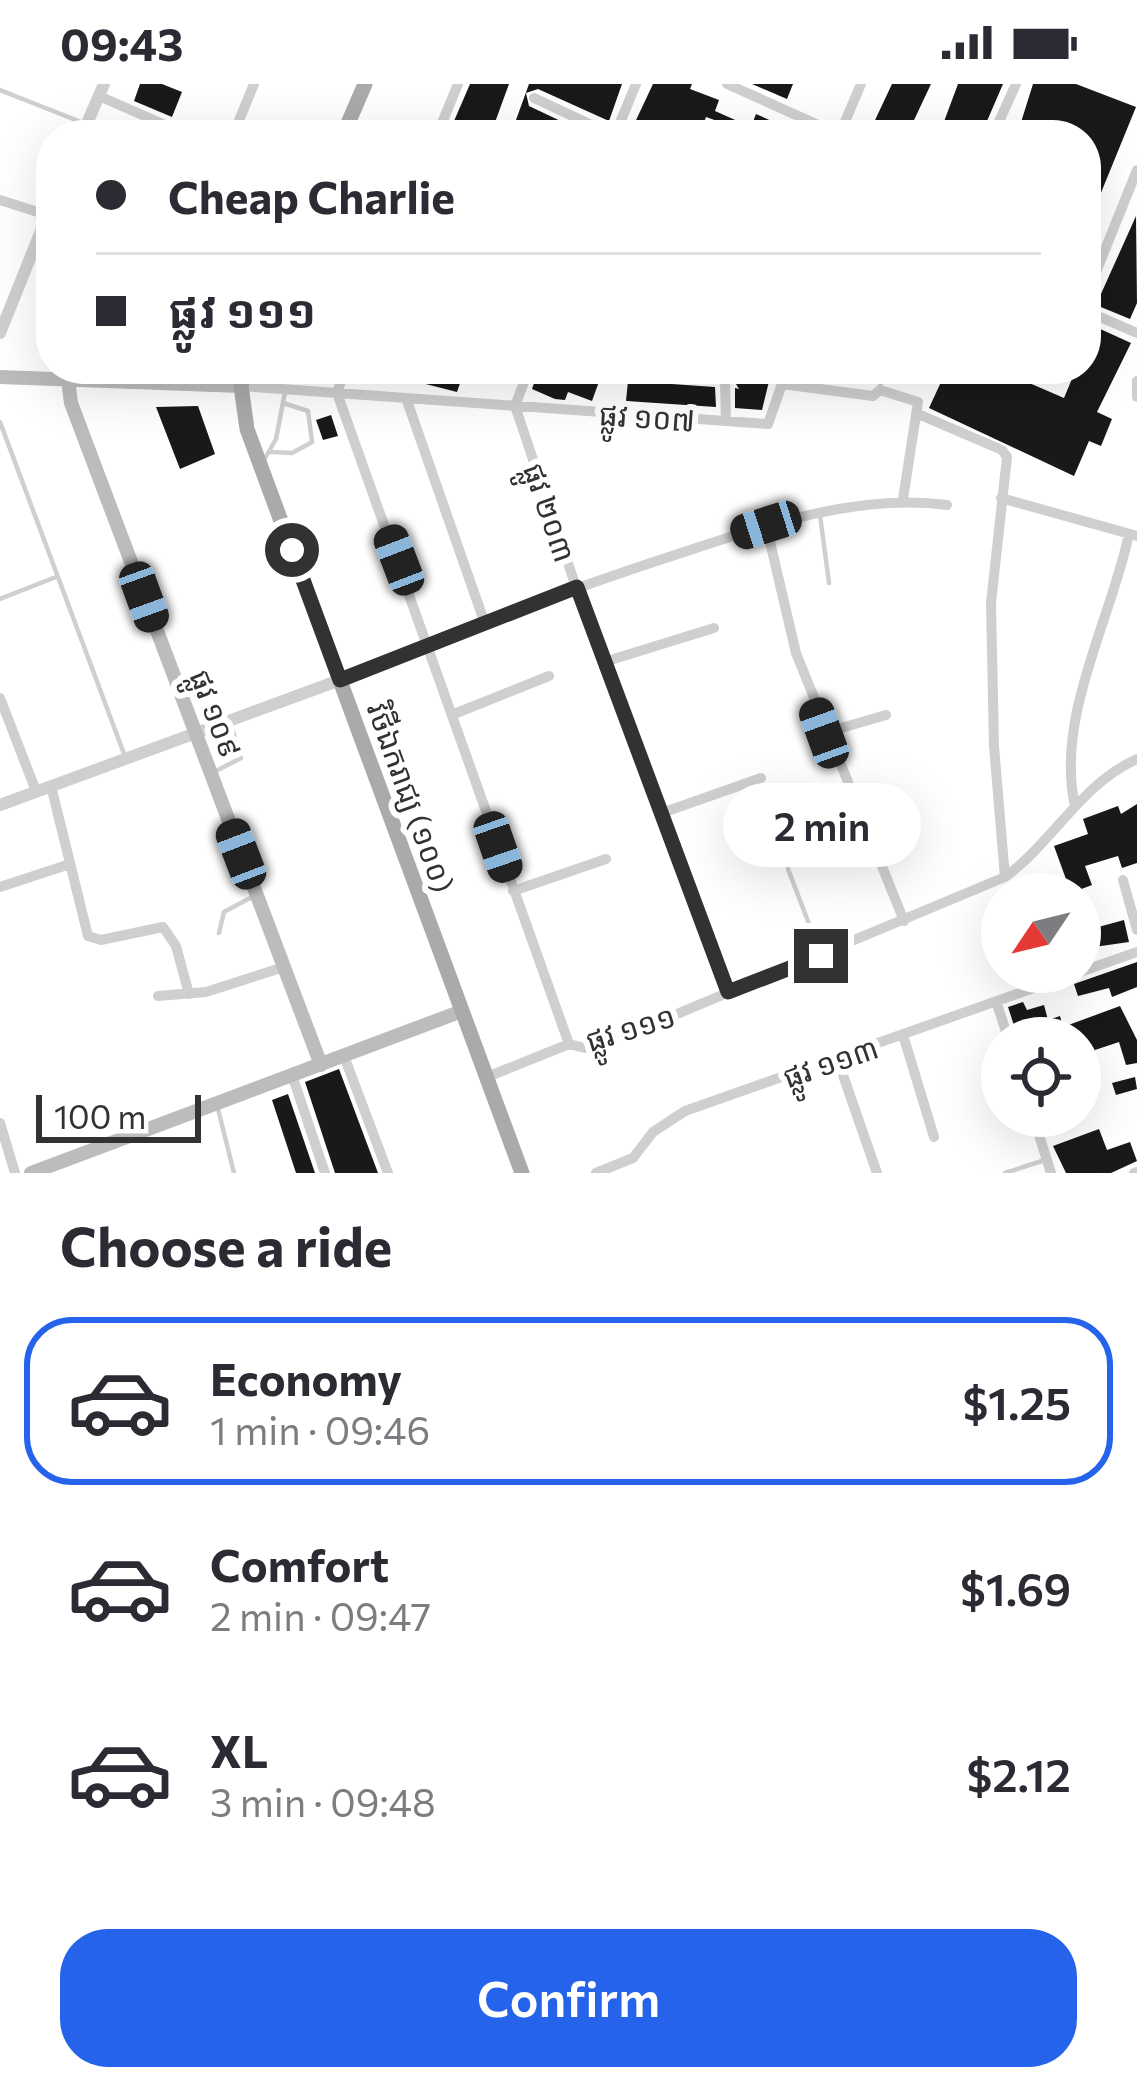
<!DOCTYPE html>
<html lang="en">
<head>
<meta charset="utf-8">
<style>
	body { margin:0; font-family:Commissioner,"Noto Sans Khmer",sans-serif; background:#f7f7f7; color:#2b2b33; height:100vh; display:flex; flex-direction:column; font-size:45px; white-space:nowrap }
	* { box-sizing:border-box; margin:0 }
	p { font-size:39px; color:#7c7c81 }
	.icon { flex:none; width:66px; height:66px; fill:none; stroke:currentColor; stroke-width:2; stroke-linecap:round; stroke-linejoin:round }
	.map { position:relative; height:1089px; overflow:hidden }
	.drawer { display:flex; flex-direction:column; background:#fff; flex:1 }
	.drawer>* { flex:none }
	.hud { position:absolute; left:36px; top:36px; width:1065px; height:264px; border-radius:48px; box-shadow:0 12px 48px #0002; display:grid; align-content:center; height:264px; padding:0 60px; background:#fff }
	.needle { width:78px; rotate:235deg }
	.buttons { position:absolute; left:981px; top:789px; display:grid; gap:24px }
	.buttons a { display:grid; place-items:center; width:120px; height:120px; border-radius:50%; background:#fff; box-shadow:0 12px 48px #0002; font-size:60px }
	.scale { position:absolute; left:36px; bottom:30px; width:165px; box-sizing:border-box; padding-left:12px; border:6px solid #323232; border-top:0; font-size:33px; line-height:42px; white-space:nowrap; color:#323232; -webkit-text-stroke:9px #fff; paint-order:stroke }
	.end { position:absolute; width:54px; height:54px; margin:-27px; border:15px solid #323232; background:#fff; box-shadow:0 0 0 6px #fff }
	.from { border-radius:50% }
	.bubble { position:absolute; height:84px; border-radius:42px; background:#fff; box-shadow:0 12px 48px #0002; font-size:39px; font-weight:600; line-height:84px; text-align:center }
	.car { position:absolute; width:36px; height:72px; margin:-36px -18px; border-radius:15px; box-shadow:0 0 9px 3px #0007; background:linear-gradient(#222 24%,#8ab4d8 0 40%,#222 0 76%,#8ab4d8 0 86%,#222 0) }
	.hud b { display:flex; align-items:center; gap:42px; height:114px; font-size:45px }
	.hud b+b { border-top:3px solid #e1e1e2 }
	.hud i { width:30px; height:30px; background:#2b2b33 }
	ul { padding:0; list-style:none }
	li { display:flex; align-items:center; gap:36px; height:168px; margin:0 24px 18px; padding:0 36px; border:6px solid transparent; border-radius:48px }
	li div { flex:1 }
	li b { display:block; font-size:45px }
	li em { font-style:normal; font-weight:600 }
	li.selected { border-color:#2563eb }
	li>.icon { width:108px; height:108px; stroke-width:1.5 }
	h2 { padding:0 60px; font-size:54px; line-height:144px }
	.button { display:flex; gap:24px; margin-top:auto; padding:24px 60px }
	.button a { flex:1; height:138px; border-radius:48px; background:#2563eb; color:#fff; font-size:48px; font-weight:600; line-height:138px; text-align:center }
	.status { display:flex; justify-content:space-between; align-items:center; height:84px; padding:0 60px; background:#fff; direction:ltr }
	.status svg { height:33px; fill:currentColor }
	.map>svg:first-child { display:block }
</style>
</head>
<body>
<div class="status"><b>09:43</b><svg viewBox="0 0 49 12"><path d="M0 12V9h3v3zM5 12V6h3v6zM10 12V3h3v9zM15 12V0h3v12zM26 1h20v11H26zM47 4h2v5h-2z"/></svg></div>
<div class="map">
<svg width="1137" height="1089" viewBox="0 0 1137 1089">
	<rect width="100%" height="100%" fill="#fff"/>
	<path fill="#191919" d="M140,0H162L182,8L172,33L134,17Z
		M470,0H509L494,41L512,47L529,0H622L609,37L538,5L526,9L529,22L590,51H448Z
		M653,0H692L690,5L719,16L715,27L751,43L756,30L803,51H717L723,39L706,33L699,51H629Z
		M752,0H793L787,15Z
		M892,0H931L907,51H868Z
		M958,0H1003L981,51H939Z
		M1033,0H1076L1136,23L1087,143L1086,51H1017Z
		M1136,132L1137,219L1130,235L1096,221Z
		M1098,244L1131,259L1097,328L1112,335L1101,362L1089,357L1074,392L929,324L947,285H997L1064,314L1076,285H1086Z
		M367,285H465L457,308L406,295L404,300Z
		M473,285H519L513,300Z
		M539,285H626L619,300L601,292L592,317L568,308L565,316L555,315L532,305Z
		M727,285H772L762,326L735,324V304L739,305Z
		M628,297L715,303L716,323L626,317Z
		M198,322L215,370L180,385L156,323Z
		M331,331L338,352L323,356L316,336Z
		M1137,720V779L1122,784L1118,772L1085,782L1092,801L1071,809L1054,762L1088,750L1083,735L1118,722L1121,730Z
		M1124,836L1129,858L1087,864L1090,874L1080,878V848Z
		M1137,878V903L1112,913L1109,904L1078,912L1074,900Z
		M1023,918L1027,926L1044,921L1048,936L1060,932L1063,943L1120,922L1137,956V979L1126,981L1119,958L1080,971V954H1018L1008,923Z
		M339,985L378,1089H335L305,998Z
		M1135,993L1137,1005L1116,1011L1112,999Z
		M288,1010L315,1089H296L272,1016Z
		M1099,1045L1107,1066L1130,1058L1137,1077L1111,1089H1066L1053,1062Z"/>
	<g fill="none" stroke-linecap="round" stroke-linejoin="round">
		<path stroke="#cfcfcf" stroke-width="4.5" d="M0,6L81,38
			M880,303L883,285
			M0,338L126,675
			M271,368L292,369L312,358L308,327L283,319
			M264,376L276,355L285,308
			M820,431L829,499
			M0,515L56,493
			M216,687L241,674L230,638
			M788,785L819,866
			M219,849L224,828L252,813
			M218,1025L234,1089
			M1005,1089L1045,1076"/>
		<path stroke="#cfcfcf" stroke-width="10" d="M727,0L834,48L844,40L861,0
			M99,12L188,51
			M534,14L613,51
			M233,51L254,0
			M437,51L458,0
			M615,51L636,0
			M993,51L1016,0
			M0,116L47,131
			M1086,213L1137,86
			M1086,227L1137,249
			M345,285L337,309L569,960
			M529,285L515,322L576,503L728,908
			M715,285L725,299L726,337
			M1137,297V313
			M241,302L768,340L782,300L873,312L880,306L918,318L903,415
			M406,314L484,537
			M918,330L1002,366L1007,373L991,519L994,662L1005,793
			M1001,414L1137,452
			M766,441L796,569L904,837
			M604,578L714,544
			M340,596C452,550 563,507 678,470C763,442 858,409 947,421
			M0,614L36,707
			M454,630L549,592
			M824,649L886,631
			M51,702L88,852L101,856L163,843L176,862L189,910
			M1075,722C1055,634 1111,536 1129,450
			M659,730L761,694
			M1123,796L1137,846
			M0,803L70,780
			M513,807L606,775
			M1080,888L1137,868
			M158,912L206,908L284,883
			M996,917L1008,954
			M903,951L934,1053
			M344,972L388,1089
			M837,974L877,1089
			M292,991L325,1089
			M487,993L569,960L585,964L653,940L1005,793C1054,757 1081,700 1137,675
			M1033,1032L1051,1089
			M0,1039L15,1089
			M596,1089L633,1074L653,1048L685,1027L1079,888
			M1134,1089L1137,1088"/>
		<path stroke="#cfcfcf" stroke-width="12" d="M82,51L104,0
			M0,249L51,122
			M0,721L340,596"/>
		<path stroke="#bcbcbc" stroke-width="14" d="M0,293L241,302
			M68,296L71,319L321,981
			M31,1089L462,927"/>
		<path stroke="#aaa" stroke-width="15" d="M343,51L365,0
			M246,285L241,302L247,345L522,1089"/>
	</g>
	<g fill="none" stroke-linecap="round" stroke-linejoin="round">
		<path stroke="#323232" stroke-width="15" d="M292,466L340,596L577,503L728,908L821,872"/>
	</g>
	<g text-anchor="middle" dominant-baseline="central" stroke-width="12" stroke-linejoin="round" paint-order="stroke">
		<g font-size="30" fill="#323232" stroke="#fff">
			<text transform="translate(647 332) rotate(4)">ផ្លូវ ១០៧</text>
			<text transform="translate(551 428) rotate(71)">ផ្លូវ ២០៣</text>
			<text transform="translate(217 629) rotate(69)">ផ្លូវ ១០៩</text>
			<text transform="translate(412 713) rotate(70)">វិថីឯករាជ្យ (១០០)</text>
			<text transform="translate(630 943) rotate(-17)">ផ្លូវ ១១១</text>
			<text transform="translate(830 977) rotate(-19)">ផ្លូវ ១១៣</text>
		</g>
	</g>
</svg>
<div class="buttons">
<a><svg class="needle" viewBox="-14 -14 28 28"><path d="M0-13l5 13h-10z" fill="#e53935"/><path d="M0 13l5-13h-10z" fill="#7c7c81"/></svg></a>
<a><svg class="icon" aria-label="locate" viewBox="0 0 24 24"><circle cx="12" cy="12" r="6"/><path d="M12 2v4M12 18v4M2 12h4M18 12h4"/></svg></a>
</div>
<div class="scale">100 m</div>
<i class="end from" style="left:292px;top:466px"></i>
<i class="end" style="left:821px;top:872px"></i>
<div class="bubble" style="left:723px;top:699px;width:198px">2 min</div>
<i class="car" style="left:766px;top:441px;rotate:252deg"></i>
<i class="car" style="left:399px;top:476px;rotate:339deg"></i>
<i class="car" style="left:144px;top:513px;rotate:160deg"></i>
<i class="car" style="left:824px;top:649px;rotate:340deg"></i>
<i class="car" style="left:498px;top:763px;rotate:161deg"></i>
<i class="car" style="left:241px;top:770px;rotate:339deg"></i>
<div class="hud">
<b><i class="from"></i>Cheap Charlie</b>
<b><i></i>ផ្លូវ ១១១</b>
</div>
</div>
<section class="drawer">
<h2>Choose a ride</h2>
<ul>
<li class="selected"><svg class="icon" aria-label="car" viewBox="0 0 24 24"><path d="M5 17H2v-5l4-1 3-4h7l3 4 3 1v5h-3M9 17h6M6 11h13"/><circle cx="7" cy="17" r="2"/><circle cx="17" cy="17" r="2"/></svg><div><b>Economy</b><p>1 min · 09:46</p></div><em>$1.25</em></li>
<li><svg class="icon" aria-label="car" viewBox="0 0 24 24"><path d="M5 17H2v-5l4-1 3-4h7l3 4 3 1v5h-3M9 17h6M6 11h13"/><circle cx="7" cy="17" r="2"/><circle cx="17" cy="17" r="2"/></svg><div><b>Comfort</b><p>2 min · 09:47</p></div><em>$1.69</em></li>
<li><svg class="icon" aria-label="car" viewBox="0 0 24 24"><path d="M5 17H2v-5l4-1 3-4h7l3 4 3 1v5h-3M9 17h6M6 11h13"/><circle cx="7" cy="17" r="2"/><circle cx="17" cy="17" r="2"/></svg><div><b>XL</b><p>3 min · 09:48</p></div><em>$2.12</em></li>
</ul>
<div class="button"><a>Confirm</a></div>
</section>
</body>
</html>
